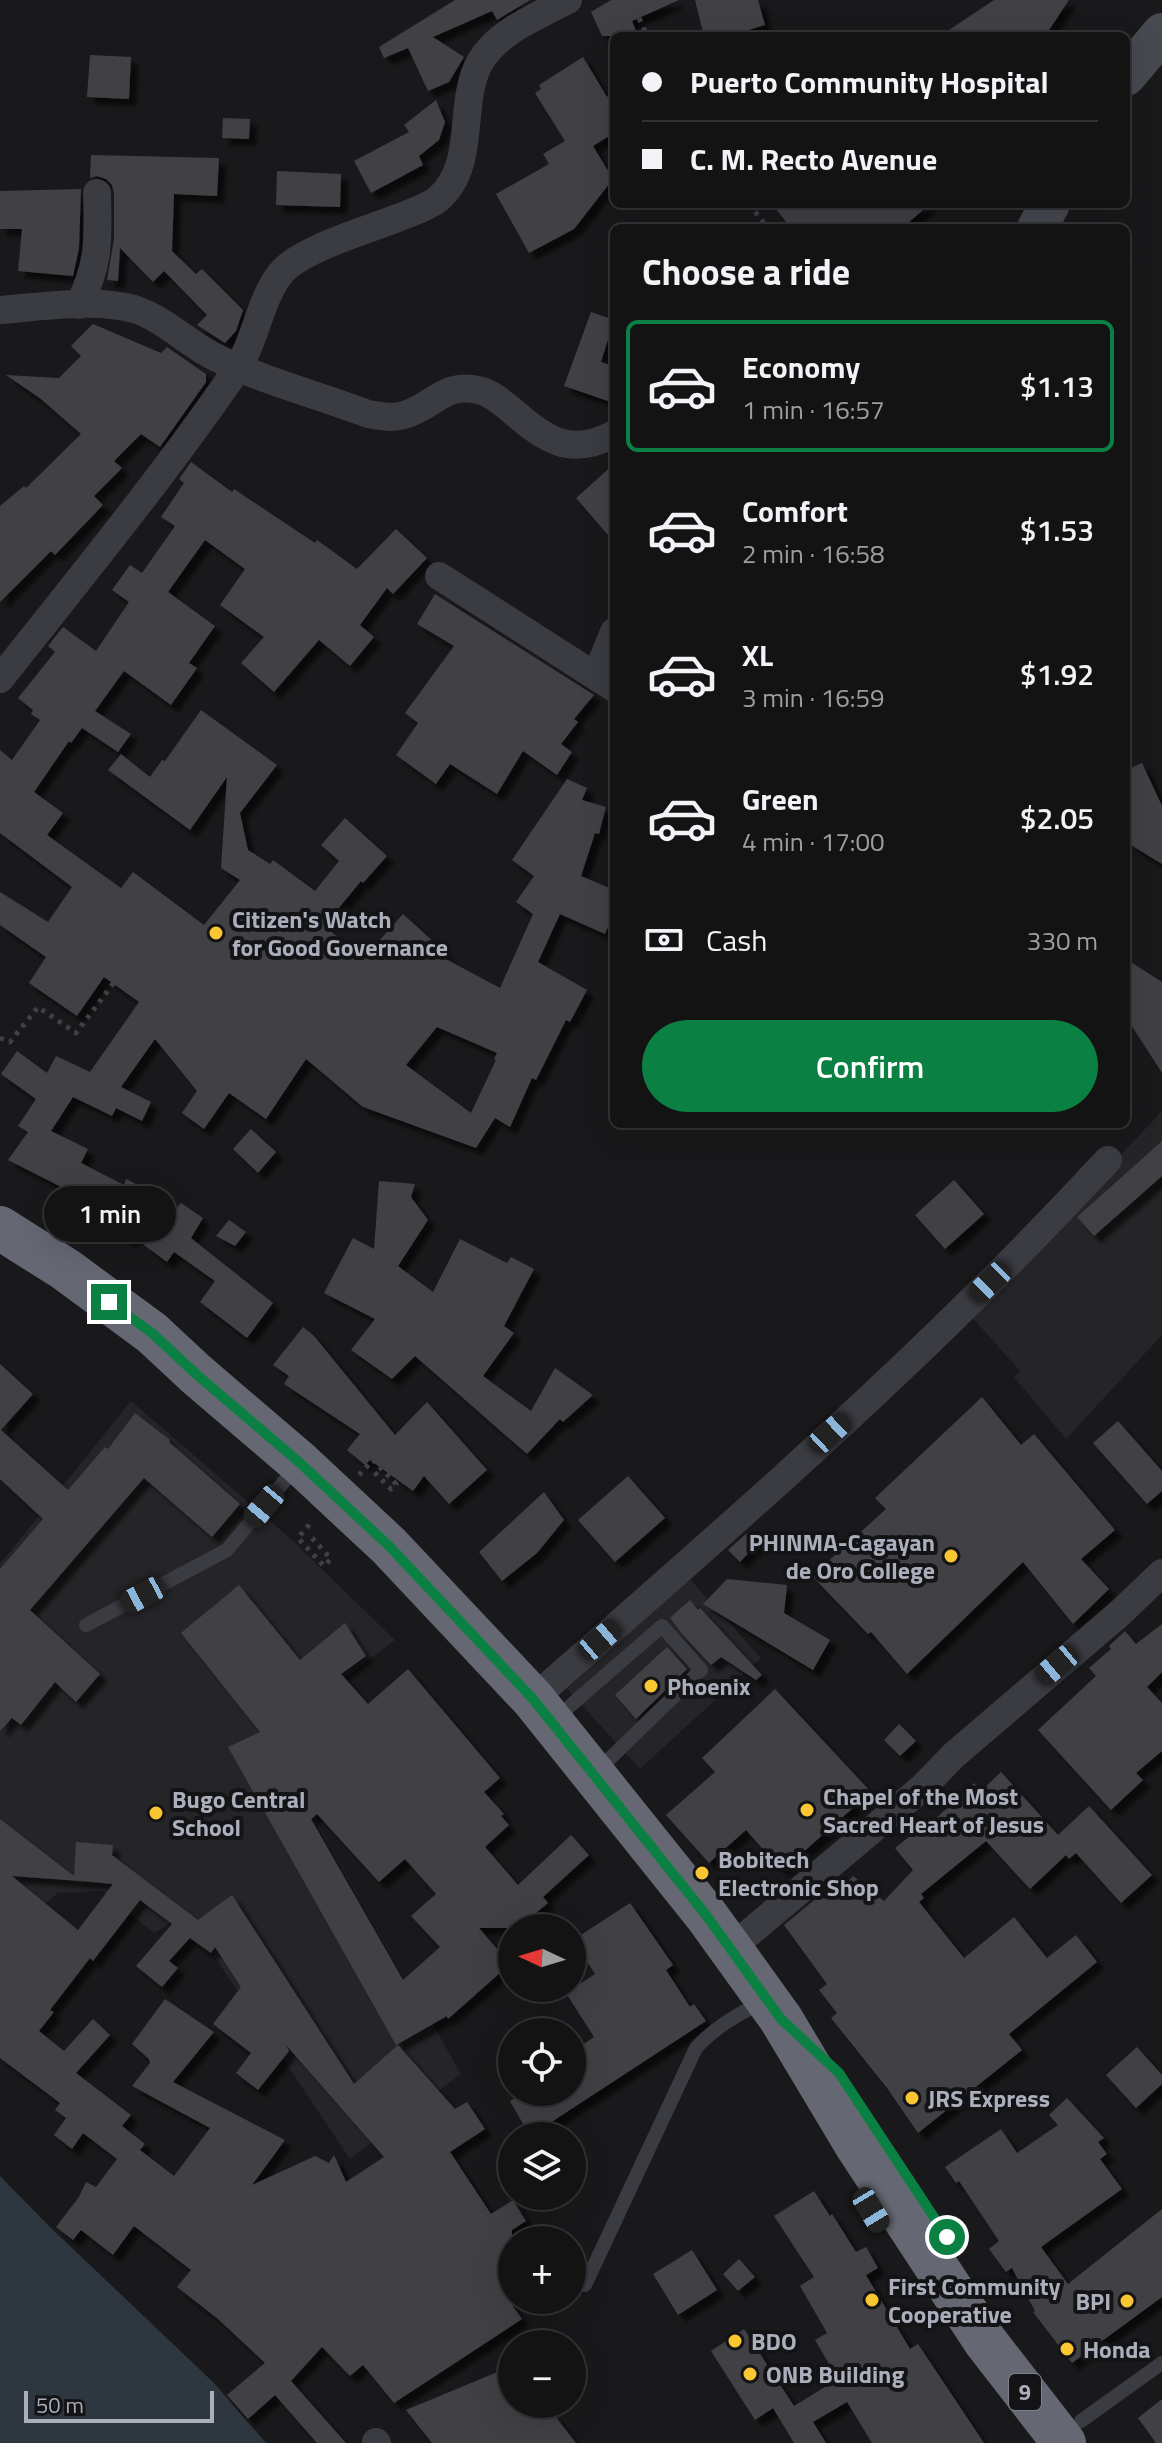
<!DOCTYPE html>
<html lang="en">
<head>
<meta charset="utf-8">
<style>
	body { margin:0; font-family:"Titillium Web",sans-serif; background:#1c1c1d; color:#f1f3f6; height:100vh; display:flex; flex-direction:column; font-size:30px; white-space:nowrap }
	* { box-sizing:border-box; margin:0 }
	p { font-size:26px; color:#9d9ea0 }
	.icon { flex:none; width:44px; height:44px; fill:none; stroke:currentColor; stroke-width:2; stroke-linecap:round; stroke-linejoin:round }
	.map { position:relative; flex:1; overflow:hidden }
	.drawer { position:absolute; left:610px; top:224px; width:520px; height:904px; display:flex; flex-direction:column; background:#131314; border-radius:12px; box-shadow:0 8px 32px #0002,0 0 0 2px #323234 }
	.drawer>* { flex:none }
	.banner { position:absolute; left:610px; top:32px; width:520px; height:176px; border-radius:12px; box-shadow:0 8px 32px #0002,0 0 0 2px #323234; display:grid; align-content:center; height:176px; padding:0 32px; background:#131314 }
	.needle { width:52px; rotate:274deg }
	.tools { position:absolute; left:498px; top:1914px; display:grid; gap:16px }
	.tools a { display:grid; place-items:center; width:88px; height:88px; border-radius:50%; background:#131314; box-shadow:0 8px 32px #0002,0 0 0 2px #323234; font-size:40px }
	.scale { position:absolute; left:24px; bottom:20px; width:190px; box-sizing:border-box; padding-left:8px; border:4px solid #abaebb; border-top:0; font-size:22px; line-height:28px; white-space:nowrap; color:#abaebb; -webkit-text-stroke:6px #141416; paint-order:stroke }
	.end { position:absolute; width:36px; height:36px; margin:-18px; border:10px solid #0b8043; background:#fff; box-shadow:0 0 0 4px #fff }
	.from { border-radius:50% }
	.bubble { position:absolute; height:56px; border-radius:28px; background:#131314; box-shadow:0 8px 32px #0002,0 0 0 2px #323234; font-size:26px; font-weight:600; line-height:56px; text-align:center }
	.car { position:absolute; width:24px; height:48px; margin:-24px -12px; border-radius:10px; box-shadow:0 0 6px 2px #0007; background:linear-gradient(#222 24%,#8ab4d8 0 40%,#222 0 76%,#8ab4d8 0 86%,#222 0) }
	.banner b { display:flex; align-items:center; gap:28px; height:76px; font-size:30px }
	.banner b+b { border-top:2px solid #323234 }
	.banner i { width:20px; height:20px; background:#f1f3f6 }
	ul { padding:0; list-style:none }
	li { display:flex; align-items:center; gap:24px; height:132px; margin:0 16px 12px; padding:0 16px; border:4px solid transparent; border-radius:12px }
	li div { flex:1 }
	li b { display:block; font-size:30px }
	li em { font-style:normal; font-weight:600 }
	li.selected { border-color:#0b8043 }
	li>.icon { width:72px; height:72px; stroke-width:1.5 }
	h2 { padding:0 32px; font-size:36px; line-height:96px }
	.pay { display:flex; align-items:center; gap:20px; height:88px; padding:0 32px; font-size:30px }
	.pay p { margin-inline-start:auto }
	.cta { display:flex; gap:16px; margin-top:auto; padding:16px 32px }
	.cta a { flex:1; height:92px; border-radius:48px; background:#0b8043; color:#fff; font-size:32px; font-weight:600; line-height:92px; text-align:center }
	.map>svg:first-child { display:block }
</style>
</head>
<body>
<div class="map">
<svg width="1162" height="2443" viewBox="0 0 1162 2443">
	<defs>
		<filter id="shadow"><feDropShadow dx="7" dy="7" stdDeviation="2" flood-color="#0009"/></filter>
	</defs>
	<rect width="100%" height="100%" fill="#19191b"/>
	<path fill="#252528" d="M1162,1111V1335L1066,1439L1014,1377L1020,1371L970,1315Z
		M131,1401L292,1540L395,1640L269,1736L461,2074L350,2159L186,1914L154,1933L102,1891L58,1893L0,1941V1564Z
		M688,1577L761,1658L640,1769L567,1689Z"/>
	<path fill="#2e3640" d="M0,2176L50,2227L213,2382L266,2443H0Z"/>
	<path fill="#404145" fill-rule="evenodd" filter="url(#shadow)" d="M455,0H530L497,20L492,11L433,37L464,57L449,82L428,91L408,48L384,58L379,47Z
		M611,0H679L632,21L638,36H602L591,12Z
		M695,0H758L765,25L745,31V36H704Z
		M994,0H1069L1045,36H940Z
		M90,55L131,57L129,99L87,97Z
		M583,57L607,97L614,92V133L593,146L613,179L574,229L529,253L496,194L549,164L543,154L565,141L535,93L541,89L539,85Z
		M436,100L445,122L439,140L419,156L423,165L371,193L354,161L409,132L404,125Z
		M223,118L250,119L249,139L222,138Z
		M91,155L219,158L217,196L174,194L172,251L196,274L202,269L243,310L236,331L225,343L197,325L207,315L164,271L153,282L120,248L118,281L107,280L114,239V193L112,185L106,179L97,176L90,178Z
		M277,171L341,174L340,207L276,205Z
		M81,189L79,248L73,276L18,271L22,229H0V191Z
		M772,204H930L902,228H791Z
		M591,312L614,320L601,362L614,366V403L564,386Z
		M93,324L161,353L167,347L206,374V382L160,447L141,434L114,461L122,468L94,496L103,505L55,555L51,551L0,602V506L24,486L26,488L81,434L41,399L6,375L59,378L81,356L71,346Z
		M191,462L232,492L234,489L315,543L317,540L357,569L396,529L427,558L393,594L387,588L360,625L374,637L350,666L319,640L274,692L241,663L264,637L220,605L245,569L205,540L168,592L215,626L189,663L197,668L171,705L124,671L95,711L131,734L118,752L82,728L71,743L69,741L34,792L63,813L47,835L121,888L133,872L204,925L240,880L221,868L227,777L190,830L108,770L121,754L150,777L162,760L165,761L201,710L277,765L240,813L248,850L270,864L273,860L315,891L339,861L321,845L345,818L387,856L363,883L361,881L324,926L364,958L403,914L446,953L442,957L500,988L533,914L516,902L534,876L512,860L567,779L587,788L582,800L606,807L599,834L595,833L581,876L614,890V912L605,934L560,914L538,962L587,990L570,1022L566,1020L536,1080L532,1078L510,1127L495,1118L476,1148L363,1107L306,1059L266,1119L229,1093L204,1129L182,1113L197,1091L155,1039L121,1087L151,1102L142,1121L116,1108L112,1116L73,1097L51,1131L88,1149L81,1163L124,1185L126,1179L157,1195L139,1220L141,1221L131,1241L68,1210L75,1194L8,1160L28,1132L18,1126L36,1099L1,1074L17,1051L47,1073L56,1056L90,1072L139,1002L104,977L77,1016L29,983L46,957L0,925V892L48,922L72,887L0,833V750L12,760L40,720L31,714L33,710L18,698L55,652L48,646L63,627L96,651L129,602L112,590L130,565L142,573L175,526L161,517L184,483L179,479ZM437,1027L497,1053L494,1059L496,1060L471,1113L406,1065Z
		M614,464V542L576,498Z
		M435,594L594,695L574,719L578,722L561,744L572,752L557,775L523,751L497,794L450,764L436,784L396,755L418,723L405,713L454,646L417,624Z
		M1142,763L1162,806V864L1131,845L1126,835V770Z
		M1126,959L1162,982V1073L1126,1017Z
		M251,1129L276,1152L258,1173L233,1149Z
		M1162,1141V1176L1094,1236L1077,1217Z
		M954,1180L984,1214L945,1249L915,1215Z
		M379,1181L415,1184L411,1197L428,1220L398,1266L433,1292L460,1239L507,1263L511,1257L534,1269L504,1326L514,1333L483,1376L531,1411L555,1368L593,1395L563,1422L560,1419L527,1454L415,1356L392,1379L351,1350L375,1319L324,1293L353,1238L374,1249Z
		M181,1203L203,1218L191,1238L273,1303L247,1338L200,1302L215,1281L174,1252L167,1262L144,1245Z
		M229,1220L246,1232L235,1246L216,1236Z
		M303,1327L314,1336L395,1435L427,1402L487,1470L449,1504L424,1476L413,1491L370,1460L365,1465L347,1450L360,1434L284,1384L289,1376L273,1365Z
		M0,1364L33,1394L1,1430L68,1490L105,1447L108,1449L135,1413L170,1440L169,1442L240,1504L212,1537L144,1478L30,1610L100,1674L76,1702L55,1682L21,1725L12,1718L0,1731V1569L43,1519L0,1479Z
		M982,1397L1021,1445L1034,1434L1115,1530L1081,1559L1109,1589L1073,1624L1023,1562L907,1674L871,1632L868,1634L812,1576L886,1509L875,1498Z
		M1118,1421L1162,1471V1491L1147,1504L1093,1443Z
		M628,1476L665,1518L615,1562L578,1520Z
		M544,1492L564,1520L537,1553L502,1581L479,1552Z
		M748,1532L759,1542L740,1562L728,1550Z
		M727,1579L787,1585L784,1613L830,1640L813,1670L703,1604Z
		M239,1585L300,1660L345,1623L366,1656L341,1674L368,1704L408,1669L500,1778L484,1792L504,1814L501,1816L509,1825L485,1847L518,1885L571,1835L589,1855L543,1897L548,1903L518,1928H479L510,1964L448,2019L447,2016L396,2045L228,1747L260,1732L181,1633ZM317,1814L379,1882L405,1859L436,1894L411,1916L440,1947L403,1980L311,1819Z
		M690,1600L698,1610L700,1608L762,1675L756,1680L721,1657L711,1665L682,1634L670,1618Z
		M1162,1624V1672L1147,1687L1162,1703V1751L1136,1773L1143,1780L1111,1810L1038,1730L1096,1676L1089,1668L1111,1649L1109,1646L1125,1631L1136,1644Z
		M667,1647L687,1669L636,1719L615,1695Z
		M775,1689L871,1792L782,1871L746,1830L709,1863L666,1815L715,1772L702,1758Z
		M899,1724L916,1741L900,1756L884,1740Z
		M1001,1772L1058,1835L1089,1806L1152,1875L1121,1903L1076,1853L1069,1859L1066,1855L1030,1889L986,1841L921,1894L924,1898L919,1902L964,1958L1014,1917L1047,1958L1076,1935L1097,1962L1009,2034L1022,2050L918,2133L887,2088L831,2018L837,2013L819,1990L827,1984L784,1925L830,1887L836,1894L853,1876L884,1901L913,1870L895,1848L928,1822L930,1824L974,1783L981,1791Z
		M0,1819L74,1876L76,1842L113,1845L112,1855L198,1920L232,1895L354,2084L398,2045L455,2109L467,2102L485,2129L450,2152L491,2214L513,2200L526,2221L512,2230V2305L522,2319L394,2403L363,2365L350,2376L322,2347L291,2381L346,2443H317L275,2395L248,2419L227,2395L265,2363L218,2319L177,2287L191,2270L134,2226L113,2255L81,2230L73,2240L56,2227L79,2197L86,2182L96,2187L117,2159L83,2133L72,2149L54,2135L66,2118L55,2110L60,2103L0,2058ZM12,1876L81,1881L113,1884L78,1930ZM140,1900L172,1924L136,1966L162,1987L178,1968L169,1961L190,1938L211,1953L215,1947L241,1987L213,2024L251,2053L236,2073L258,2090L289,2051L286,2045L384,2157L346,2182L334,2155L329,2163L315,2156L252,2185L285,2140L173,2082L214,2032L165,1999L132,2044L149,2059L150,2063L132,2086L210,2128L174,2176L140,2150L145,2144L122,2126L131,2115L76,2073L110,2035L93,2019L64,2051L39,2031L54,2012L50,2010L90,1958L93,1961Z
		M630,1903L673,1965L666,1970L690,2007L694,2004L706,2021L530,2136L510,2101L526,2092H572V2052L594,2037L566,1993L595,1974L573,1940Z
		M1137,2047L1162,2075V2084L1136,2108L1106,2075Z
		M1067,2098L1104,2138L1098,2142L1107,2154L1100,2159L1122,2189L1041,2247L1068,2284L1162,2209V2297L1072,2363L1033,2312L1035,2311L1012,2268L1006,2272L989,2249L999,2241L959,2181L956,2183L945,2167L1001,2129L1017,2153L1058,2125L1049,2115Z
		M814,2191L830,2216L832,2214L856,2252L866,2247L878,2268L866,2275L910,2349L918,2344L984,2443H872L847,2402L813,2422L826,2443H794L773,2408L755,2420L711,2351L744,2329L794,2406L838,2379L815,2340L827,2333L800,2286L814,2277L774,2216Z
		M692,2250L717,2290L678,2315L653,2274Z
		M739,2259L755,2277L738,2291L723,2274Z
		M512,2366V2404H539L549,2418L555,2416L576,2443H432L406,2410Z
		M1162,2399V2443H1156L1138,2418Z"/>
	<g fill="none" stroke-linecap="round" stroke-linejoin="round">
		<path stroke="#3f4147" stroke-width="5" stroke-dasharray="4 6" stroke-linecap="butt" d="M631,0L647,36
			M749,204L768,228
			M0,1038L10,1042L38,1007L76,1033L155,928L172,937L198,958
			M359,1475L373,1460L396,1484L391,1489L372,1470
			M312,1538L331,1559L324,1566L298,1538L313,1520"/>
		<path stroke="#3b3c42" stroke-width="14" d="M86,1625L227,1550L297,1466
			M555,1719L662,1626L701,1670L596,1772
			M585,2285L696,2048C715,2027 738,2014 763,2002
			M1081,2421L1162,2363"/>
		<path stroke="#3b3c42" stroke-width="28" d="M79,305C100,262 98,240 97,193
			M0,310C40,307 95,298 134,309C163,318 186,342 213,356C260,380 318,395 368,414C380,416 392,419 404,415C433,407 444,382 478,390C490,392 500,401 510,409C545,439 569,458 614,434
			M439,576L614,688
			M596,676L614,632
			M0,679C80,578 162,478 235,372C256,342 259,300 281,273C300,249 371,229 400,217C413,212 428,207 438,199C478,165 457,103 480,62C498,31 538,16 568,0
			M533,1699C688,1563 844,1428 990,1282C1031,1242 1069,1201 1108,1160
			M730,1949L923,1787L954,1755L1120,1613L1162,1573
			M376,2442L377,2443"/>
		<path stroke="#474950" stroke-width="40" d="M1126,76L1162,33
			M1037,228L1050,204"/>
		<path stroke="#656872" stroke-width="44" d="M0,1228L65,1269L152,1333L196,1374L300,1463L389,1546L533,1699L706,1915L781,2019L857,2146L985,2341L1064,2443"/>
	</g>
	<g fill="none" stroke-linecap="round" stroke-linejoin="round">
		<path stroke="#0b8043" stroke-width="10" d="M109,1302L152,1333L196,1374L300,1463L389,1546L533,1699L706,1915L781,2019L839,2073L947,2237"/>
	</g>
	<g fill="#fac732" stroke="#141416" stroke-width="3">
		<circle cx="216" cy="933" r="8"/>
		<circle cx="951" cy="1556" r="8"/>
		<circle cx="651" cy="1686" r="8"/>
		<circle cx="807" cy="1810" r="8"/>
		<circle cx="156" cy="1813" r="8"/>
		<circle cx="702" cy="1873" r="8"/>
		<circle cx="912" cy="2098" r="8"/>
		<circle cx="872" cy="2300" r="8"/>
		<circle cx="1127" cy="2301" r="8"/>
		<circle cx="735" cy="2341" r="8"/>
		<circle cx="1067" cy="2349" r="8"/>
		<circle cx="750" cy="2374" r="8"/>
	</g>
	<g text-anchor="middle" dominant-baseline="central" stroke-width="8" stroke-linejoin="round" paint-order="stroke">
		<rect fill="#141416" stroke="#7e808a" stroke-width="2" x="1009" y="2374" width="32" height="36" rx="6"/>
		<g font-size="22" font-weight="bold" fill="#abaebb">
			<text x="1025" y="2392">9</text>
		</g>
		<g font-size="24" font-weight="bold" fill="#abaebb" stroke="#141416" text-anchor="start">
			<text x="232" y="919">Citizen's Watch<tspan x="232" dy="28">for Good Governance</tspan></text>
			<text x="935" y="1542" text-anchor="end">PHINMA-Cagayan<tspan x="935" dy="28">de Oro College</tspan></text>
			<text x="667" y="1686">Phoenix</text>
			<text x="823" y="1796">Chapel of the Most<tspan x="823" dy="28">Sacred Heart of Jesus</tspan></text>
			<text x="172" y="1799">Bugo Central<tspan x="172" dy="28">School</tspan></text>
			<text x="718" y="1859">Bobitech<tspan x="718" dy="28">Electronic Shop</tspan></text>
			<text x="928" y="2098">JRS Express</text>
			<text x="888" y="2286">First Community<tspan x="888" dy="28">Cooperative</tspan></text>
			<text x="1111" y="2301" text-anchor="end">BPI</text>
			<text x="751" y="2341">BDO</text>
			<text x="1083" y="2349">Honda</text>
			<text x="766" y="2374">ONB Building</text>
		</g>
	</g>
</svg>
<div class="tools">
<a><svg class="needle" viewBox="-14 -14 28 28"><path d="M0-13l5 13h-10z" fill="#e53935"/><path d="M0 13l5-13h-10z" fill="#9d9ea0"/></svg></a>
<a><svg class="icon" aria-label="locate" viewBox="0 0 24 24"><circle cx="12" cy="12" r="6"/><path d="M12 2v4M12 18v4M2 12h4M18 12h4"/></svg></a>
<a><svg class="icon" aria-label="layers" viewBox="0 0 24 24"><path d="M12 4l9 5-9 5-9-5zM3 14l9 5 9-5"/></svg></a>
<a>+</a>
<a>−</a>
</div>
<div class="scale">50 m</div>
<i class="end from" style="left:947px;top:2237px"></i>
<i class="end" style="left:109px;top:1302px"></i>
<div class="bubble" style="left:44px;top:1186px;width:132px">1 min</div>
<i class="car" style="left:990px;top:1282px;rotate:226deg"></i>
<i class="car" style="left:830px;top:1433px;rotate:47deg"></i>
<i class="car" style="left:264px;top:1506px;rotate:220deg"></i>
<i class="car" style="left:143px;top:1595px;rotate:242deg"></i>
<i class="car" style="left:600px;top:1640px;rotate:49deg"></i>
<i class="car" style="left:1057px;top:1665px;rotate:230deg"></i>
<i class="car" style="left:871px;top:2210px;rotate:149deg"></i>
<div class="banner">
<b><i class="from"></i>Puerto Community Hospital</b>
<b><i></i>C. M. Recto Avenue</b>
</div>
<section class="drawer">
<h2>Choose a ride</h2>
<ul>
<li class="selected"><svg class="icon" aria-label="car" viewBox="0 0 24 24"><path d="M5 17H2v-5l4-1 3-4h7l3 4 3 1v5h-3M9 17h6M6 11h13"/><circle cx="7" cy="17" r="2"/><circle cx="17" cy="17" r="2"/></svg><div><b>Economy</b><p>1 min · 16:57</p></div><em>$1.13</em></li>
<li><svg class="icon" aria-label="car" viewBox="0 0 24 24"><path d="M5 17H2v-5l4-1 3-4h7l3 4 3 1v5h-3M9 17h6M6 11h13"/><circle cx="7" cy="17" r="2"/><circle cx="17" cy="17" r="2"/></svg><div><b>Comfort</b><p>2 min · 16:58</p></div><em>$1.53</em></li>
<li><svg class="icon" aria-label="car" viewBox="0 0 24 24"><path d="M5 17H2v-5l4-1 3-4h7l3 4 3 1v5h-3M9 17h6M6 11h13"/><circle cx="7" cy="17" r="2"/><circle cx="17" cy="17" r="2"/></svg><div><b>XL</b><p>3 min · 16:59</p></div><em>$1.92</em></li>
<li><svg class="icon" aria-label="car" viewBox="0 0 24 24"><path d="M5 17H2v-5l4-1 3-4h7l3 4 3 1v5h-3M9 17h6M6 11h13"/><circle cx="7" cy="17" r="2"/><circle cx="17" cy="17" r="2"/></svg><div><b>Green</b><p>4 min · 17:00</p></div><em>$2.05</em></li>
</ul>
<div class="pay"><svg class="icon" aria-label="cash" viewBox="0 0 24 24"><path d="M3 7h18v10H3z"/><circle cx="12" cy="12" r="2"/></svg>Cash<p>330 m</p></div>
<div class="cta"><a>Confirm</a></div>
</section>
</div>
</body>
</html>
